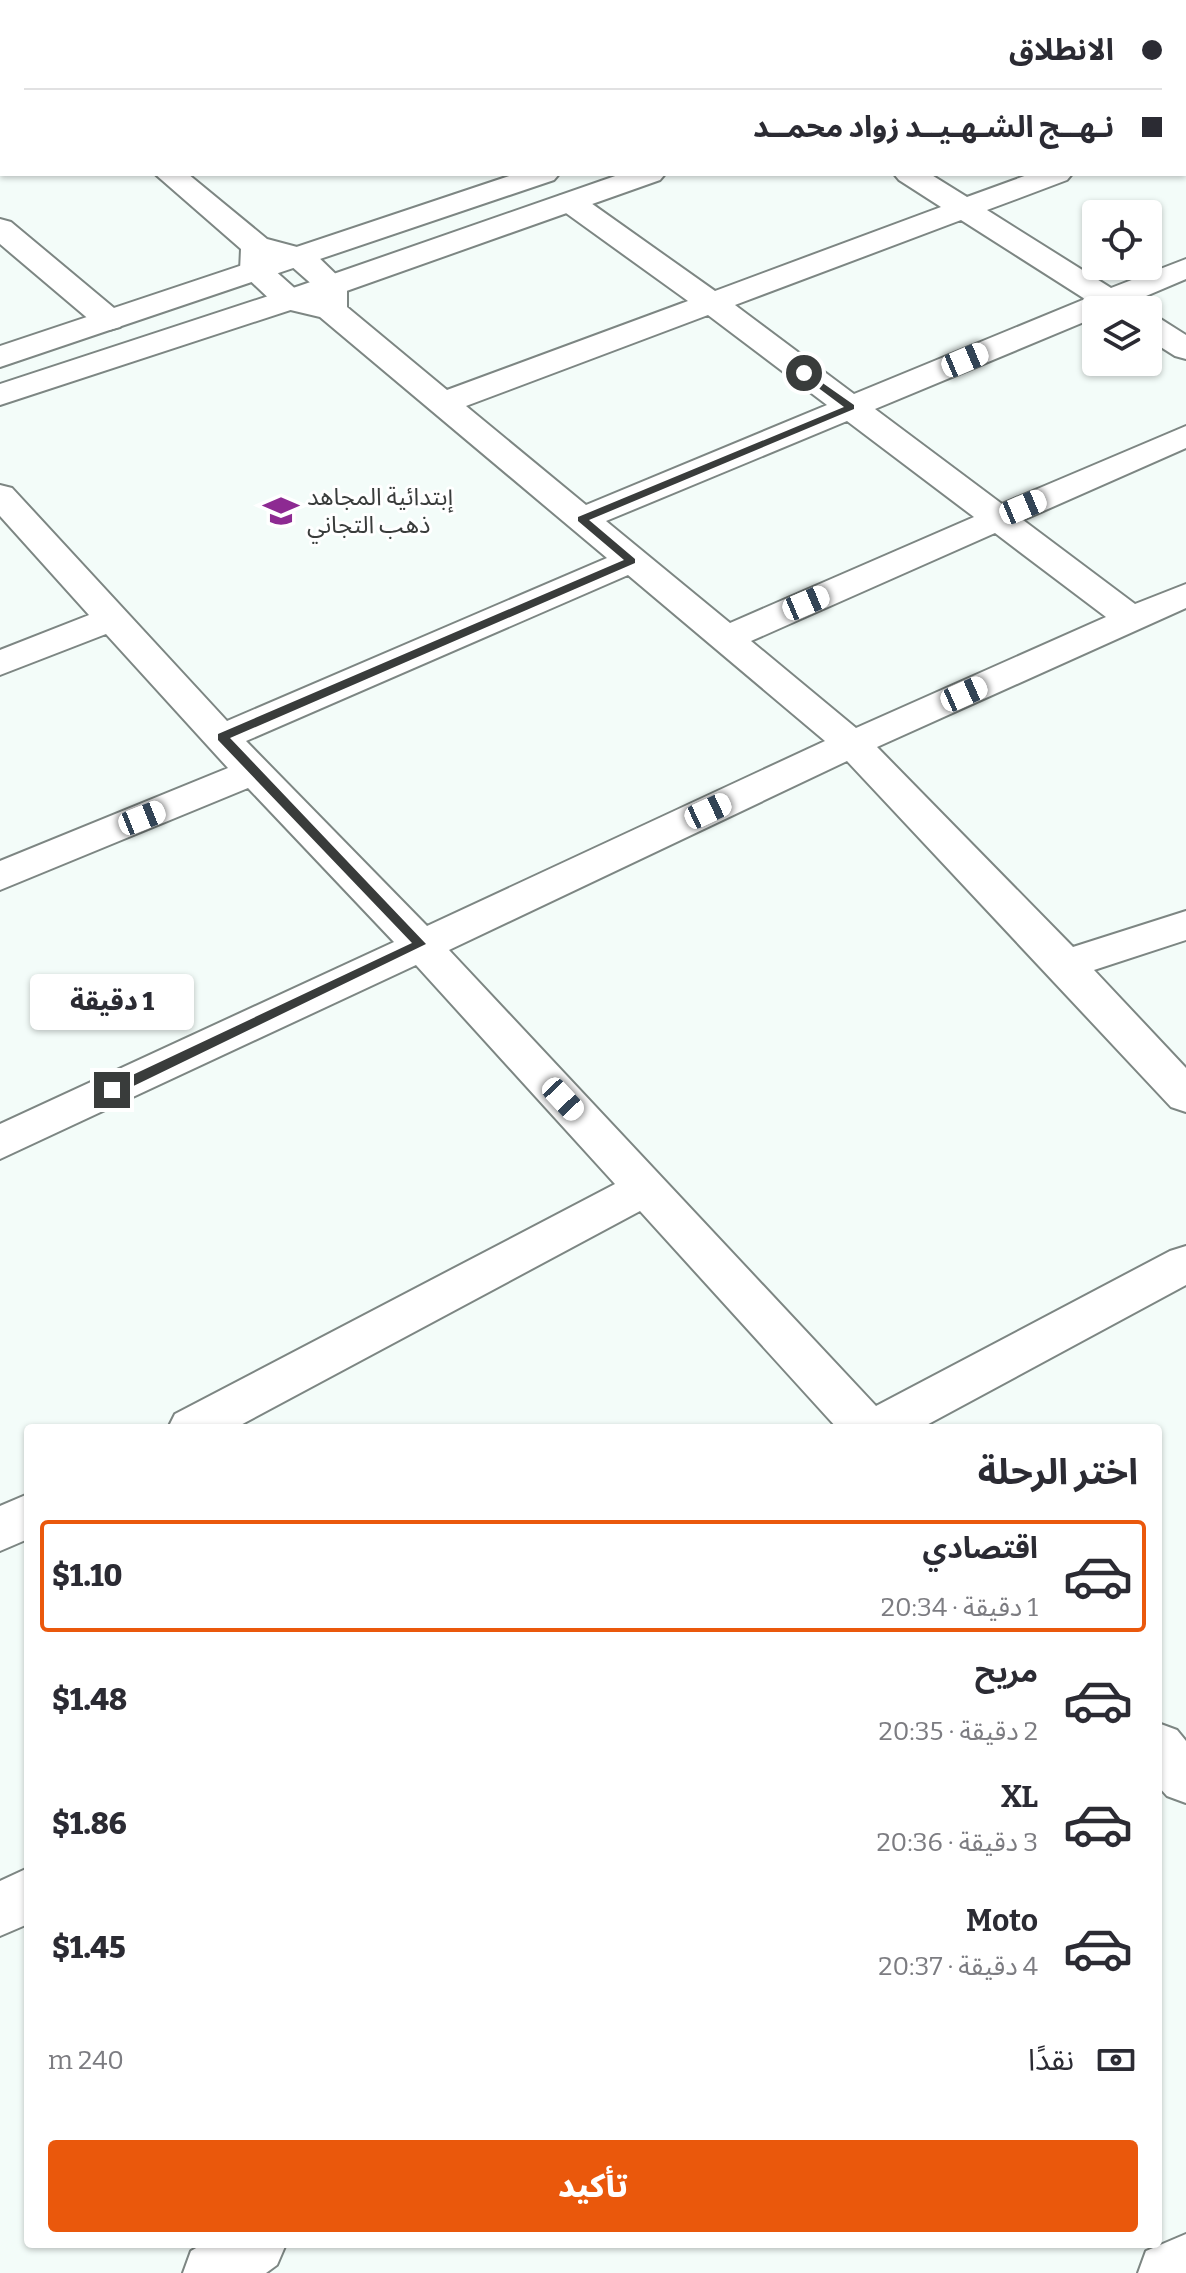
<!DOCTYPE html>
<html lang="ar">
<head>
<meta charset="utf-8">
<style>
	body { margin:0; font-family:Bitter,"Noto Sans Arabic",serif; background:#f2f2f3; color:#2b2b33; direction:rtl; height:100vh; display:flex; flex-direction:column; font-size:30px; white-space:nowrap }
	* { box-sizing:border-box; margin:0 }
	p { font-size:26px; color:#7c7c81 }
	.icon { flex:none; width:44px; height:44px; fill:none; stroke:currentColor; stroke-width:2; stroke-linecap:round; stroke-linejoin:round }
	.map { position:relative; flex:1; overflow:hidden; direction:ltr }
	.sheet { position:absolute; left:24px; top:1424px; width:1138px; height:824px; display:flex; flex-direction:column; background:#fff; border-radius:8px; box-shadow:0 2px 6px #0004; direction:rtl }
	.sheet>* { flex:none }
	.banner { position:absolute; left:0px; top:0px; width:1186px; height:176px; box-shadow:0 2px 6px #0004; direction:rtl; display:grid; align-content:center; height:176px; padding:0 24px; background:#fff }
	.buttons { position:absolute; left:1082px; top:200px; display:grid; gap:16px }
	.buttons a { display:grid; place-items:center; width:80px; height:80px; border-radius:8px; background:#fff; box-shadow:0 2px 6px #0004; font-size:40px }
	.end { position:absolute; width:36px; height:36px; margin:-18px; border:10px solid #393c3b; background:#fff; box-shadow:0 0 0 4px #fff }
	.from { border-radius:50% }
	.bubble { position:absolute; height:56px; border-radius:8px; background:#fff; box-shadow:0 2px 6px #0004; font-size:26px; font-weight:800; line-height:56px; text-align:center; direction:rtl }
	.car { position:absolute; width:24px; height:48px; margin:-24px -12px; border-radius:10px; box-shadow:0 0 6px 2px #0007; background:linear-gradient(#fff 24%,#345 0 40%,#fff 0 76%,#345 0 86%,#fff 0) }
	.banner b { display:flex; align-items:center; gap:28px; height:76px; font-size:30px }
	.banner b+b { border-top:2px solid #e1e1e2 }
	.banner i { width:20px; height:20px; background:#2b2b33 }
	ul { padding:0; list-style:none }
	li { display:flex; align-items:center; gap:24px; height:112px; margin:0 16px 12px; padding:0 8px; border:4px solid transparent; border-radius:8px }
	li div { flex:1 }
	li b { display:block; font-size:30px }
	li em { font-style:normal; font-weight:800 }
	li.selected { border-color:#ea580c }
	li>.icon { width:72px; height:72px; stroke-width:1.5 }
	h2 { padding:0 24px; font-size:36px; line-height:96px }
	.pay { display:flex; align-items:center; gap:20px; height:88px; padding:0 24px; font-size:30px }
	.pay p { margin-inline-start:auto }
	.action { display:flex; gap:16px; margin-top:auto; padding:16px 24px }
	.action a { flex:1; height:92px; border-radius:8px; background:#ea580c; color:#fff; font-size:32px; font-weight:800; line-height:92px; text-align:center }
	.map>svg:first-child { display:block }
</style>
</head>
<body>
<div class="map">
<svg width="1186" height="2273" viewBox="0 0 1186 2273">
	<rect width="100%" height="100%" fill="#f3fcf9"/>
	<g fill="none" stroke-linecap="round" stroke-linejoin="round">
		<g stroke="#7d8683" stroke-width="4">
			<path id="minor" d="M462,0H491L493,2H464Z
				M958,0H987L989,2H960Z
				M0,23H2V41H0Z
				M1184,109L1186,110V128L1184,127Z
				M2,154V172L0,173V155Z
				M155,174H188L267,239L312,251L347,285V307L447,390L688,301L559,208L555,202L559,196L570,193L581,196L715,291L941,207L899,180L894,174H930L967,197L1030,174H1072L1067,180L987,210L1111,288L1186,259V279L1132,302L1140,310H1096V317L875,409L1002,504L1186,426V448L1023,520L1135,604L1186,584V608L877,747L1073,947L1186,911V940L1094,970L1186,1068V1112L1171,1107L847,761L449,950L876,1406L1170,1251L1186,1246V1285L921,1428H837L640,1211L235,1428H168L175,1414L615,1184L416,965L0,1159V1124L394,942L248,788L0,890V861L228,768L106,634L0,675V650L89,615L0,516V485L12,488L227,721L607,558L320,317L278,307L240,271L241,249ZM961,220L1085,299L854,394L735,305ZM271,260L290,265L315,287V297L300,293L272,268ZM708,315L827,405L586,505L466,406ZM847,421L974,517L730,623L606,521ZM995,533L1106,617L856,728L751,641ZM628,575L825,741L427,926L246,741Z
				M0,219L11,222L120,313L125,320L120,327L109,330L98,327L0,244Z
				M1148,315L1159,318L1186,335V359L1175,356L1148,339Z
				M28,1494V1539L0,1551V1506Z
				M1158,1723L1177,1730L1186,1741V1803L1167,1796L1158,1786Z
				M28,1868V1924L0,1936V1881Z
				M1186,2234V2273H1138L1146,2251Z
				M203,2244H286L277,2265L266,2273H183L191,2251Z"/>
		</g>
		<g stroke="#7d8683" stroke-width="4">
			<path id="major" d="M1030,0H1062L1028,2Z
				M1130,0H1162L1128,2Z
				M515,174H559L554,180L0,367V346Z
				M621,174H665L660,180L321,300L0,405V384L299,286Z"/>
		</g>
		<use href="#minor" fill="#fff" fill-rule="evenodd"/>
		<use href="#major" fill="#fff" fill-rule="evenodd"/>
	</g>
	<path fill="#393c3b" d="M804,370L854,405V409L589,520L635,559V563L230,738L426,944L117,1094H107V1087L412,943L218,740V734L624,560L578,521V517L844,407L801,375Z"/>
	<defs>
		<g id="school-bare" transform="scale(2.76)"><path d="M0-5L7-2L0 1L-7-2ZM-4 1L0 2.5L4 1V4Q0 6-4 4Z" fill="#8d2a92" stroke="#fff" stroke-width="2.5" paint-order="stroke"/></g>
	</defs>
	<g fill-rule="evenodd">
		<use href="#school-bare" x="281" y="511"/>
	</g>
	<g text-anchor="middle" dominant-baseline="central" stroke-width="6" stroke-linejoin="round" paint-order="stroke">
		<g font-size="24" fill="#393c3b" stroke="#fff" text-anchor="start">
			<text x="307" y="497">إبتدائية المجاهد<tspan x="307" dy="28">ذهب التجاني</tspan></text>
		</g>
	</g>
</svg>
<div class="buttons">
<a><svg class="icon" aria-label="locate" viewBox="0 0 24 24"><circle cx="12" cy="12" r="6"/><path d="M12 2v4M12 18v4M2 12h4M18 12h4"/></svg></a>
<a><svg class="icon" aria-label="layers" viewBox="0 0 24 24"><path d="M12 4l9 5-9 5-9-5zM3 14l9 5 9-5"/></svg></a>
</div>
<i class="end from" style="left:804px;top:373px"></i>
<i class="end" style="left:112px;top:1090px"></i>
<div class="bubble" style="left:30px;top:974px;width:164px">1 دقيقة</div>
<i class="car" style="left:965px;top:360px;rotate:67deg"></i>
<i class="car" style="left:1023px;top:507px;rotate:67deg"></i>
<i class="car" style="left:806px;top:603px;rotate:67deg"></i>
<i class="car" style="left:964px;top:694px;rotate:66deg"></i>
<i class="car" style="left:708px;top:811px;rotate:65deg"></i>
<i class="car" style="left:142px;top:818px;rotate:68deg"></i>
<i class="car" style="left:563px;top:1099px;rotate:137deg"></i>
<div class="banner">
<b><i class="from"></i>الانطلاق</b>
<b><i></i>نـهــج الشـهـيــد زواد محمــد</b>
</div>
<section class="sheet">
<h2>اختر الرحلة</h2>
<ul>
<li class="selected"><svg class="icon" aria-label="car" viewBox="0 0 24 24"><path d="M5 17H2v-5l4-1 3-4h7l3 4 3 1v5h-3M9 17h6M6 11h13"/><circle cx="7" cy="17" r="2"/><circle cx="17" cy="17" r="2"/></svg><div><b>اقتصادي</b><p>1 دقيقة · 20:34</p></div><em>$1.10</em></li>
<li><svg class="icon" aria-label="car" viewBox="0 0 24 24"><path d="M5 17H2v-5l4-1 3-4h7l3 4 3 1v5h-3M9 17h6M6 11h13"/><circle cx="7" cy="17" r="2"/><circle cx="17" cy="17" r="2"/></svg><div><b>مريح</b><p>2 دقيقة · 20:35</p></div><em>$1.48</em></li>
<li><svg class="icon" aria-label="car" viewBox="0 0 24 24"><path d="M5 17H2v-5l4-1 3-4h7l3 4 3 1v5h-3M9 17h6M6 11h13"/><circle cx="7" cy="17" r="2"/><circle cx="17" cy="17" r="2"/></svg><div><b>XL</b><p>3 دقيقة · 20:36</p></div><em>$1.86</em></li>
<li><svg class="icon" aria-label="car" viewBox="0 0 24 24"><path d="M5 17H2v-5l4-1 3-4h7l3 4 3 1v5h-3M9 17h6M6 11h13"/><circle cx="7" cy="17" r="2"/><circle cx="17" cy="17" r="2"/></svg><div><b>Moto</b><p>4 دقيقة · 20:37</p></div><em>$1.45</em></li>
</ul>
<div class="pay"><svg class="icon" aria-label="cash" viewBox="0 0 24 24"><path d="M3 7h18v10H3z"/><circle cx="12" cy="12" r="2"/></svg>نقدًا<p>240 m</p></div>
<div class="action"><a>تأكيد</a></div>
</section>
</div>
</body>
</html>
